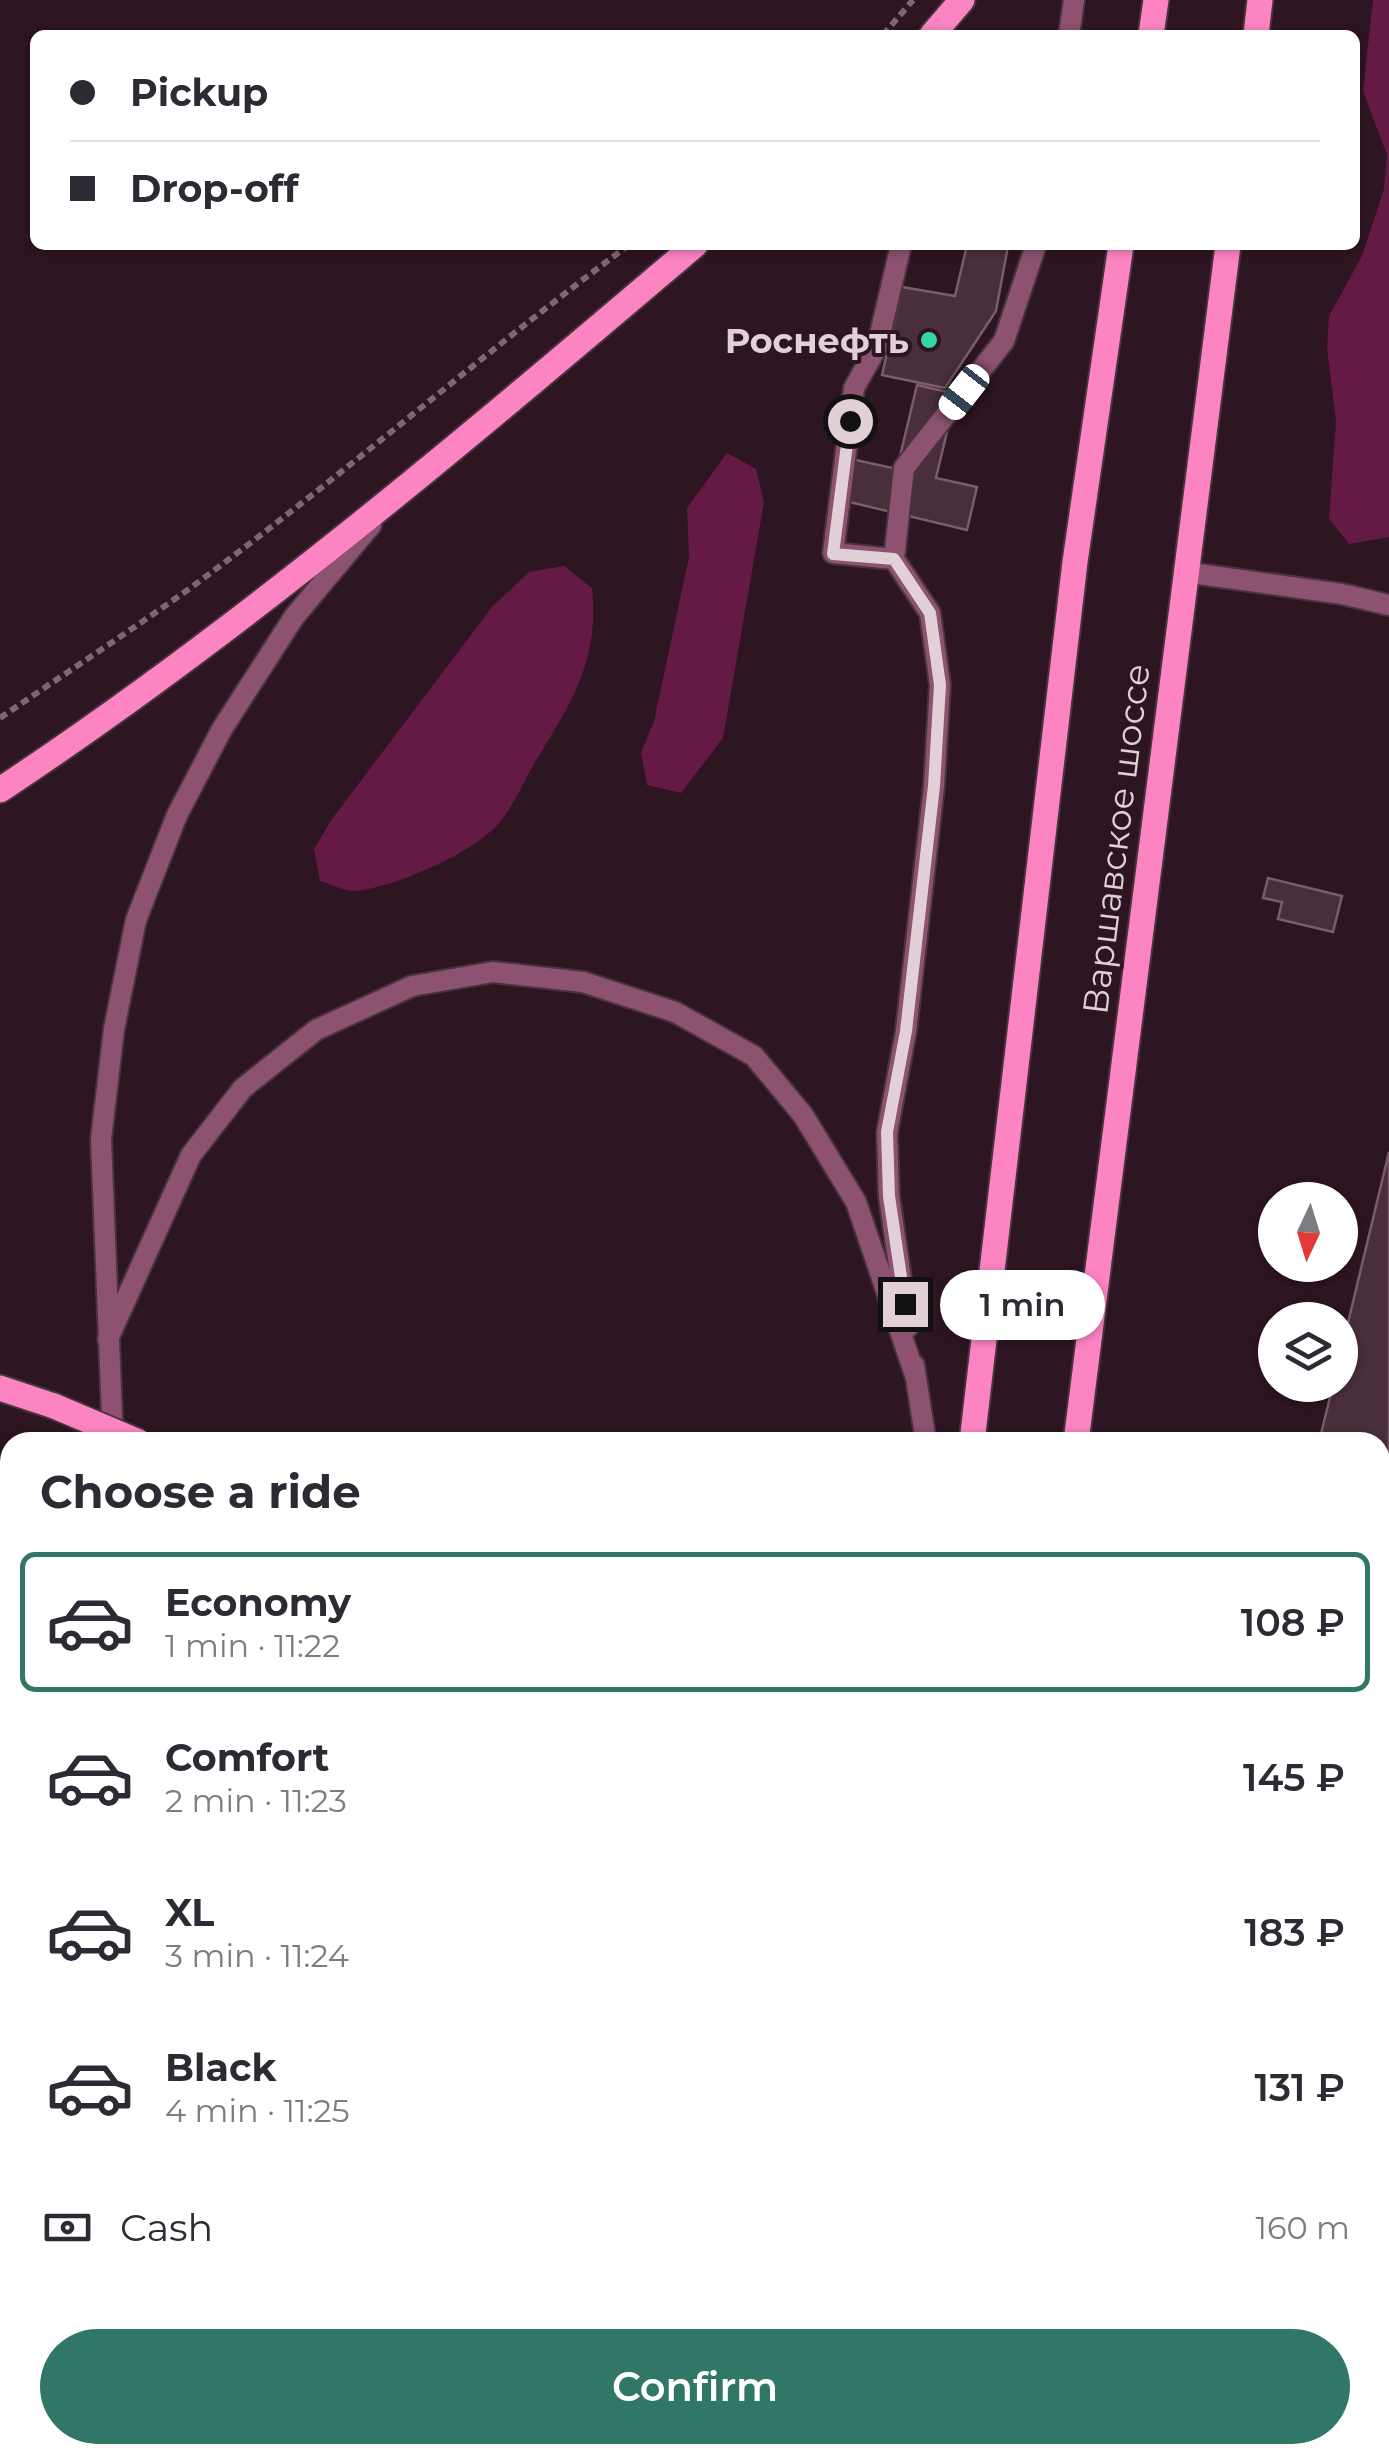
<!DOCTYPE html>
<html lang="en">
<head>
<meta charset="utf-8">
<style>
	body { margin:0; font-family:Montserrat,sans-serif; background:#f2f2f3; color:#2b2b33; height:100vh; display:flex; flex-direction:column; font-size:38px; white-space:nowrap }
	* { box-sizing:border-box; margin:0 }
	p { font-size:32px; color:#7c7c81 }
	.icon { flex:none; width:55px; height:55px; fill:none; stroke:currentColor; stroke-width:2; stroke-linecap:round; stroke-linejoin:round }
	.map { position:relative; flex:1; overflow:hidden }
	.panel { position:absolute; left:0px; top:1432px; width:1390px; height:1032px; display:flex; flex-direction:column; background:#fff; border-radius:30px 30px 0 0; box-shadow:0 2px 8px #0004 }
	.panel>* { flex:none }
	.banner { position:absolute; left:30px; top:30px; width:1330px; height:220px; border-radius:15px; box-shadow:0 2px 8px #0004; display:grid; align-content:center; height:220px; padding:0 40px; background:#fff }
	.needle { width:65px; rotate:184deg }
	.controls { position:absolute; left:1258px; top:1182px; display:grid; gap:20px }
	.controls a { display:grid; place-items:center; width:100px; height:100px; border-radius:50%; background:#fff; box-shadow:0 2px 8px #0004; font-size:50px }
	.end { position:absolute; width:45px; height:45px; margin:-22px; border:12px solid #e2d0d8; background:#111; box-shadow:0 0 0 5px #111 }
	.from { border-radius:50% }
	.bubble { position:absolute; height:70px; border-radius:35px; background:#fff; box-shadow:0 2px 8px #0004; font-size:32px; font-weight:600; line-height:70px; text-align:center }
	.car { position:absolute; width:30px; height:60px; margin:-30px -15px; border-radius:12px; box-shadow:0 0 8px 2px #0007; background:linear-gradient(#fff 24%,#345 0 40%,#fff 0 76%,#345 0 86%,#fff 0) }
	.banner b { display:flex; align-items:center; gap:35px; height:95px; font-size:38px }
	.banner b+b { border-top:2px solid #e1e1e2 }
	.banner i { width:25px; height:25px; background:#2b2b33 }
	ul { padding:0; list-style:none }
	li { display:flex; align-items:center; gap:30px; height:140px; margin:0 20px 15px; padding:0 20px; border:5px solid transparent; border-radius:15px }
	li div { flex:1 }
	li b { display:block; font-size:38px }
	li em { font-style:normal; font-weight:600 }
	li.on { border-color:#307767 }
	li>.icon { width:90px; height:90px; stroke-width:1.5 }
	h2 { padding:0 40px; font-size:45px; line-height:120px }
	.pay { display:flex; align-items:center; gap:25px; height:110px; padding:0 40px; font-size:38px }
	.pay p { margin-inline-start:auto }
	.action { display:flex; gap:20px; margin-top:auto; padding:20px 40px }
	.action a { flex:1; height:115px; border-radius:60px; background:#307767; color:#fff; font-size:40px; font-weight:600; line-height:115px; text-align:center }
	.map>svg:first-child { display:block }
</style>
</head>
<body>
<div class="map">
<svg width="1389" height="2463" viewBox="0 0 1389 2463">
	<rect width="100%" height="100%" fill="#2d1521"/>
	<path fill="#651a46" d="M1373,0H1389V537L1349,544L1329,519L1336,421L1327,348L1329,316L1362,256L1384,189L1387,155L1363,91Z
		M727,453L756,469L764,502L723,738L681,793L647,785L641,753L654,721L689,557L687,508Z
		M564,566L592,588C600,662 570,704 534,764C523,783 513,807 499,823C474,853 395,887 356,891C345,892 331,884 320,881L314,849L332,819L492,607L529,572Z
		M405,2455H590L583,2463H403Z"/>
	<path fill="#492e3b" stroke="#7a5c6a" stroke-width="2.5" d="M967,245L1008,246L996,311L945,388L882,375L902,287L955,296Z
		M917,385L956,394L936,478L977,487L967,530L841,500L851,459L897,469Z
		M1268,878L1342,896L1333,932L1278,919L1282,902L1263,898Z
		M1389,1152V1694L1380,1692V1442H1319L1333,1385H1340V1356Z"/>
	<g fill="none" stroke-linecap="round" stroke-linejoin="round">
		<g stroke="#4a333e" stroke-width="24">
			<path id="lane" d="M1069,35L1074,0
				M894,559L833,553L854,388L877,347L901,245
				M906,1031L934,786L940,685L930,613L894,559L904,468L1004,341L1036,245"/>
		</g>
		<g stroke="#4a333e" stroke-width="24">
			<path id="street" d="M1184,572L1342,594L1389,605
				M906,1031L887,1133L889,1196L908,1327
				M108,1339L191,1155L243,1088L316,1030L412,986L493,972L583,982L675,1012L754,1056L803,1115L856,1202L915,1375
				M914,1365L926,1442
				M113,1441L101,1139L114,1029L136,920L177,815L222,729L294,617L371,525
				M0,1936L10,1937
				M0,2265L10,2246"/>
		</g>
		<g stroke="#4a333e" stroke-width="29">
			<path id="primary" d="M932,35L962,0
				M1151,35L1156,0
				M1256,35L1260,0
				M0,790C246,627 471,435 695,245
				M0,1388L54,1406
				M972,1442L1075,562L1121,245
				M1076,1442L1228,245
				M0,1483L10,1486
				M1380,2005L1389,2009
				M1380,2077L1389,2082
				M787,2463L789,2455
				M898,2463L900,2455"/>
		</g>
		<path stroke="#7d6872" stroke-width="6" stroke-dasharray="8 5" stroke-linecap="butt" d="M883,35L913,0
			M0,718C63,675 127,633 189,589C339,479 479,356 629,245
			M0,2048L10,2050
			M17,2463L22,2455"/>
		<use href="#lane" stroke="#8c526f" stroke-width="20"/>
		<use href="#street" stroke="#8c526f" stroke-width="20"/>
		<use href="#primary" stroke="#fc84c3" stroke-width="25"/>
		<g stroke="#b5a2ab" stroke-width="11">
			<path id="rail" d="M1380,2147L1389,2137
				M1380,2194L1389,2184
				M1380,2261L1389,2252
				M1380,2309L1389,2300
				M1091,2463L1098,2455
				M1138,2463L1145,2455
				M1185,2463L1193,2455
				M1228,2463L1236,2455"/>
		</g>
		<use href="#rail" stroke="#2d1521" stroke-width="8" stroke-dasharray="22" stroke-linecap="butt"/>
		<g stroke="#4a333e" stroke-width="29" stroke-linecap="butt">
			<path id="primary-bridge" d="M54,1406L139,1442"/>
		</g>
		<use href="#primary-bridge" stroke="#fc84c3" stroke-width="25"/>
	</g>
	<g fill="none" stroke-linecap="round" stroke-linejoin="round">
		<path stroke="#e2d0d8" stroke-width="12" d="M850,421L833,554L894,559L930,613L940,685L934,786L906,1031L887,1132L889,1196L905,1304"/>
	</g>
	<circle fill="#35d4a7" stroke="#2d1521" stroke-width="4" cx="929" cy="340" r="10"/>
	<g text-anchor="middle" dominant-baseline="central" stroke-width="8" stroke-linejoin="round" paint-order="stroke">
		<g font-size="35" font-weight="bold" fill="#e2d0d8" stroke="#2d1521" text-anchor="end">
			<text x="909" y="340">Роснефть</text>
		</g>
		<g font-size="35" fill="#e2d0d8" stroke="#2d1521">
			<text transform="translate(1116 839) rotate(-83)">Варшавское шоссе</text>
		</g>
	</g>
</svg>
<div class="controls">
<a><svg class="needle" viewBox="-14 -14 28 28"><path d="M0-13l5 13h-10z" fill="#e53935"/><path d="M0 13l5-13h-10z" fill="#7c7c81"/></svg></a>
<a><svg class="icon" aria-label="layers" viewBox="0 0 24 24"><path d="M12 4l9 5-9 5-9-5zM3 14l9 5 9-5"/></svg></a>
</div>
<i class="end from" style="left:850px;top:421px"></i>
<i class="end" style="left:905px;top:1304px"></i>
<div class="bubble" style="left:940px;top:1270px;width:165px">1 min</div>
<i class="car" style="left:964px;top:392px;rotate:218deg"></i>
<div class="banner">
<b><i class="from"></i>Pickup</b>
<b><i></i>Drop-off</b>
</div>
<section class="panel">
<h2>Choose a ride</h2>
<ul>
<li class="on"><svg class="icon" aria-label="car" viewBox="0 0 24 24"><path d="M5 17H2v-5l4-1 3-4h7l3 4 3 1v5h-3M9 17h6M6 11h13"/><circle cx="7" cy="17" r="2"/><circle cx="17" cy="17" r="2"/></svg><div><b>Economy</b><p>1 min · 11:22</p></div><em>108 ₽</em></li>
<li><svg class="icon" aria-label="car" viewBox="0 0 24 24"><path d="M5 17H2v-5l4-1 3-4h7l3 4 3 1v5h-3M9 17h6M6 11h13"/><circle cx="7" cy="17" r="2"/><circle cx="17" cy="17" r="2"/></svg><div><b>Comfort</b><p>2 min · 11:23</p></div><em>145 ₽</em></li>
<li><svg class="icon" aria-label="car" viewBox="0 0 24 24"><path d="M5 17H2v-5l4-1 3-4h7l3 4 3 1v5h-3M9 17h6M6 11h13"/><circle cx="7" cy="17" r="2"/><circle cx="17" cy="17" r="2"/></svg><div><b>XL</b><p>3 min · 11:24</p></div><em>183 ₽</em></li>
<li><svg class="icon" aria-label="car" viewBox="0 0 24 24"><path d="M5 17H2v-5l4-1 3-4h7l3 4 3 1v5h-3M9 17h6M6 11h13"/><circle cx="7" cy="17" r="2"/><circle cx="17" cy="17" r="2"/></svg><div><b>Black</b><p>4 min · 11:25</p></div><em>131 ₽</em></li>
</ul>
<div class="pay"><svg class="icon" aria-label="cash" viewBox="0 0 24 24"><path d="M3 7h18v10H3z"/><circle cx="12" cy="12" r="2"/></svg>Cash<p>160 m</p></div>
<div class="action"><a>Confirm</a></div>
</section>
</div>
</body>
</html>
